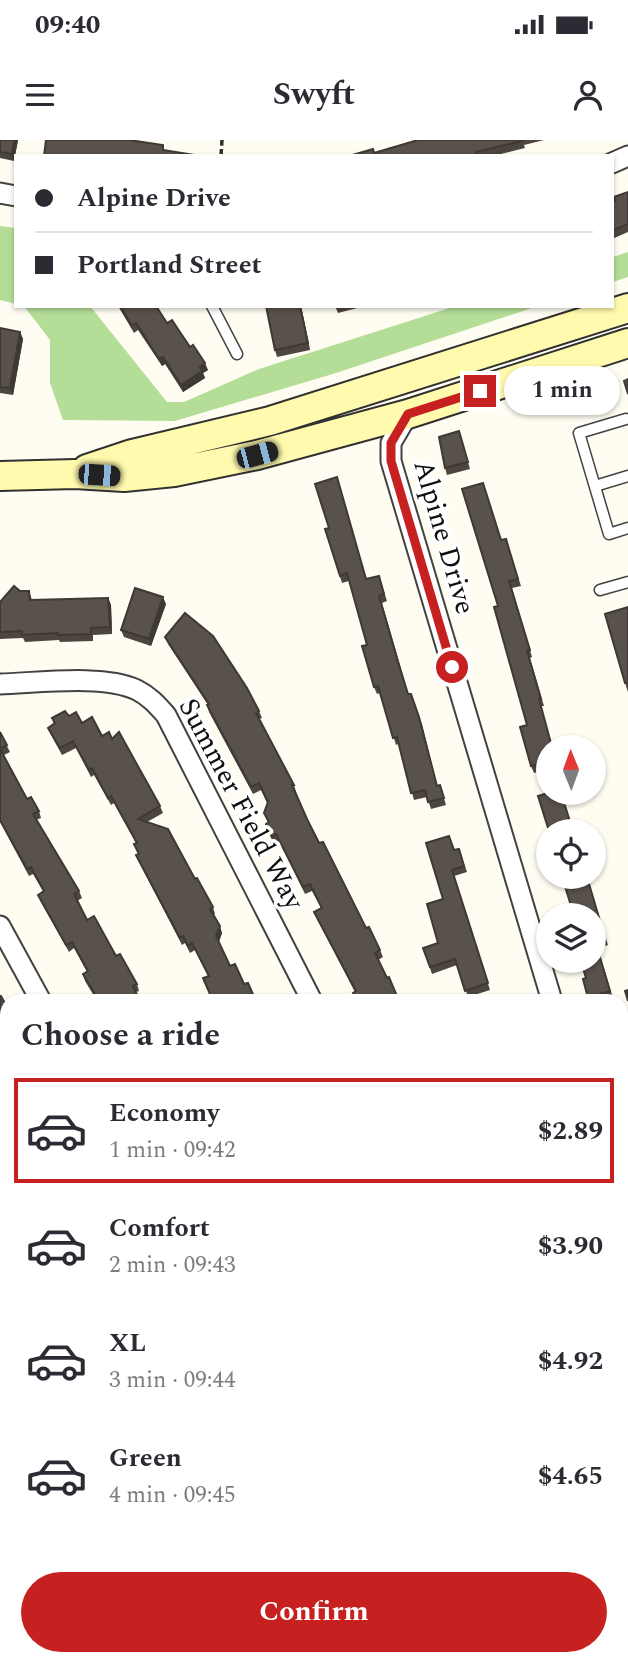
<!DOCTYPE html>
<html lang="en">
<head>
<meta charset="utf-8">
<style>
	body { margin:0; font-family:Spectral,serif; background:#f7f7f7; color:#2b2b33; height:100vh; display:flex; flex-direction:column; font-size:26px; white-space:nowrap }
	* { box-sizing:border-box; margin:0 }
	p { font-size:23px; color:#7c7c81 }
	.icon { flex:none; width:38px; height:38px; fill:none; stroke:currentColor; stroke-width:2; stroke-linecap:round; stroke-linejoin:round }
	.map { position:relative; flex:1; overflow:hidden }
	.drawer { position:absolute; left:0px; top:854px; width:628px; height:672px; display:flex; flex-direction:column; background:#fff; border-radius:21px 21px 0 0; box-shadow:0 2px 5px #0004 }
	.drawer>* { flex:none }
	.guide { position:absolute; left:14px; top:14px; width:600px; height:154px; border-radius:0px; box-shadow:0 2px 5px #0004; display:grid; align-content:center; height:154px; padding:0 21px; background:#fff }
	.needle { width:46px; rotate:359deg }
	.fabs { position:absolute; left:536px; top:595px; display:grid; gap:14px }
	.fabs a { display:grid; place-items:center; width:70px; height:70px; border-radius:50%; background:#fff; box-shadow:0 2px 5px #0004; font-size:35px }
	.end { position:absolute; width:32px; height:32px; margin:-16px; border:9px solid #c72020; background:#fff; box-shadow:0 0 0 4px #fff }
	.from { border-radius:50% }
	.bubble { position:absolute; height:49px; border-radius:24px; background:#fff; box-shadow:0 2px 5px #0004; font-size:23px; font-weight:700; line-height:49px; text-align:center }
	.car { position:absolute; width:21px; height:42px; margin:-21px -10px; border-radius:9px; box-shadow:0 0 5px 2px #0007; background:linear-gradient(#222 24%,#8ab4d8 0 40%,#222 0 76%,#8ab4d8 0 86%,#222 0) }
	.guide b { display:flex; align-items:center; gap:24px; height:66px; font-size:26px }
	.guide b+b { border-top:2px solid #e1e1e2 }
	.guide i { width:18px; height:18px; background:#2b2b33 }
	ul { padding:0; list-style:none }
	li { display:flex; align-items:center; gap:21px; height:105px; margin:0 14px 10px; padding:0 7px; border:4px solid transparent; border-radius:0px }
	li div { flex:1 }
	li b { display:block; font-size:26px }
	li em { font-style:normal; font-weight:700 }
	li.on { border-color:#c72020 }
	li>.icon { width:63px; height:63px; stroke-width:1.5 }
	h2 { padding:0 21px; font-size:32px; line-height:84px }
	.action { display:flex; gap:14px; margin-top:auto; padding:14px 21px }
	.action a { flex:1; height:80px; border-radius:42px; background:#c72020; color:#fff; font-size:28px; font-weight:700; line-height:80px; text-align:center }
	.status { display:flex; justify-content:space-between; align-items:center; height:49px; padding:0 35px; background:#fff; direction:ltr }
	.status svg { height:19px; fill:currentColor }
	header { display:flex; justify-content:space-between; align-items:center; height:91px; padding:0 21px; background:#fff; font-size:32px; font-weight:700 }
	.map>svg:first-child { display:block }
</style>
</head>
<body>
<div class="status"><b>09:40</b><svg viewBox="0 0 49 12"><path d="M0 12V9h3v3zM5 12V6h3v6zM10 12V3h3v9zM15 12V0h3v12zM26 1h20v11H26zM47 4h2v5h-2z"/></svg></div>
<header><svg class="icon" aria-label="menu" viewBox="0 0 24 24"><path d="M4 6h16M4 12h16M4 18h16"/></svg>Swyft<svg class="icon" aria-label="person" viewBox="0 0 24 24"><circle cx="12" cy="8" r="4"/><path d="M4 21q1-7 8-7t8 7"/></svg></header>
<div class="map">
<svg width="628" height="1526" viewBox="0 0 628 1526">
	<rect width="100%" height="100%" fill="#fffdf2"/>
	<path fill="#d1ecb9" d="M628,883V945H621V885Z"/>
	<path fill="#b4de97" d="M0,86L16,88V164L0,160Z
		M628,112V137L613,142V117Z
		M24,166H90L167,262H184L259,229L456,166H538L336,233L175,281L63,280L50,243V200Z
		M0,1086L7,1099V1252L0,1241Z"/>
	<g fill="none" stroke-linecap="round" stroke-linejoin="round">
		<g stroke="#424242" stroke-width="13">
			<path id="service" d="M212,166L237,214
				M626,279L579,293L609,394L628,388
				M595,346L628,336
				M600,450L628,442"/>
		</g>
		<g stroke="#424242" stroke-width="23">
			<path id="minor" d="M612,23L628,16
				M0,53L16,56
				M408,274L391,303V321L552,861
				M0,544C37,543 104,534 137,550C149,556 157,565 166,575L312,861
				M0,786L41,861
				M621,1034H628
				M621,1368L628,1413
				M0,1423L7,1421
				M0,1478L7,1480
				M621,1478L628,1476"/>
		</g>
		<g stroke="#313131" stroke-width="32">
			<path id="secondary" d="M87,329L132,314L270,281L628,168
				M0,336L75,334L124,337L174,332L257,315L408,274L628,203"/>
		</g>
		<path stroke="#313131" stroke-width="3.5" stroke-dasharray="7 3.5" stroke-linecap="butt" d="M221,16L222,0
			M394,1526L397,1519"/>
		<use href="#service" stroke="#fff" stroke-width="10"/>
		<use href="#minor" stroke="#fff" stroke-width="19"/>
		<use href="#secondary" stroke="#fffaad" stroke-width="28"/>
	</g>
	<path fill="#4d4640" d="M0,0H18L14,21L0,18Z
		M418,0H544L524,5L525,8L493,16H349L374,13Z
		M628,52V92L612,99V61Z
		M118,166H156L167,183L190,207L208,230L203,233L205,238L183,252L165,224L162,226L138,190L134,193Z
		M301,166L310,210L277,217L275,210Z
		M335,166H365L338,173Z
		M0,188L20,192L23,199L13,255L0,253Z
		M459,291L470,329L447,335L445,328Z
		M325,389L367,439L379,436L387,461L382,463L402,532L408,554L422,584L437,645H440L446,665L431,669L427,657L414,660L398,604L396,605L380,553L377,554L374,547L367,505L349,441L342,443Z
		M506,399L521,446L512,448L532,517L530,518L544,566H541L548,607V629L534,633L531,626L527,585L498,466L501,400Z
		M20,451H29L32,460L108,458L111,465L112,494L93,495V501L60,502L59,500L25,502L23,498L0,499V462Z
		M166,464L151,506L124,497L121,490Z
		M628,467V552L625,543Z
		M165,497L259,571L262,578L259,579L294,645L296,652H295L307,679L366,788L380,810L383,817L378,820L399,861H356L353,853L355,852L317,779L314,772L321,768L312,751L305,754L279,701L274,704L268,691L266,684L268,683L264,673L267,663L261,650L253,654L209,572L207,565H208L168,504Z
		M69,576L82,583L102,596L112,599L160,666L163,673L147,682L195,739L213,767L215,774L213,775L222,793L219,802L230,826L256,861L208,836L195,810L190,813L185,803L182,805L139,722L136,715L138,714L134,704L136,703L114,663L111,665L94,635L91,637L76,608L62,615L51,595L48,588L54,584L52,578Z
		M0,592L10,612L4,615L27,659L39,671L41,678L36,680L79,751L82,758L77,761L87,780L137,844L139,851L136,852L140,861H97L85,841L83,834L87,832L74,808L69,812L41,762L38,755L43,751L33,734L29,736L0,682Z
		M459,709L467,732L454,736L490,850L468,857L457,825L432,834L423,808L438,803L443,759L454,710Z
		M587,737L608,805L598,808L613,858L602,861H590L583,839L586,838Z
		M0,856L7,867V968L5,964L1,966L0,965Z
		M621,953H628V986H621Z
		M628,1069V1110L621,1111V1080Z
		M628,1180V1207L622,1205L621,1202V1195Z
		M0,1348L7,1352V1381L0,1378Z"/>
	<path fill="#3e3934" d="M14,0H18L14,21L12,14Z
		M300,166H301L310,210L308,203Z
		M20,192L23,199L13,255L10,248Z
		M163,217L165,224L162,226L159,219Z
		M205,223L208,230L203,233L205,238L183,252L181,245L200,227Z
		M163,457L166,464L151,506L149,499Z
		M108,458L111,465L112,494L110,487Z
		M220,786L222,793L218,803L216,796Z"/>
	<path fill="#59514b" stroke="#3e3934" stroke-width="2" d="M0,0H14L12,14L0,12Z
		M46,0H129L163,5V10L195,15V16H44Z
		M418,0H522V1L476,12V14L470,16H349L373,9L374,13Z
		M628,52V84L612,91V61H615L614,57Z
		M120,166H156L167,183L172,180L190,207L193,205L205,223L200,227L202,231L181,245L163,217L159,219L136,183L132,186Z
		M266,166H300L308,203L275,210Z
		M0,188L20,192L10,248L0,247Z
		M628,239V254L624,241Z
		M459,291L468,322L445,328L439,297Z
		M337,337L366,439L379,436L384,454L379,456L399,525L408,554H411L419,577L437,646L440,645L444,658L428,662L425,650L411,653L397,597L393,598L378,546L374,547L362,506L367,505L347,433L340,436L325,389L329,388L315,344Z
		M483,343L501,400L506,399L518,439L509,441L530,510L527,511L541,559H539L552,607H548V621L531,626L520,587L527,585L494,467L498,466L462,349Z
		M14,446L20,451H29L30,460L108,458L110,487L91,488V494L58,495V493L22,495V491L0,492V462Z
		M135,448L163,457L149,499L121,490Z
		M628,467V542L625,543L605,474Z
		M185,473L213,496L247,548L259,571L256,573L294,645H292L307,679L319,703L323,702L366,788L369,787L380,810L375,813L387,838L389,837L399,861H357L353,853L356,851L314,772L322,768L310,744L303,747L276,694L272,697L266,684L269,682L264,673L268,662L259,643L251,647L207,565L209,564L165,497Z
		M65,571L69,576L76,572L82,583L92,577L102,596L109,592L112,599L119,592L160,666L138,679L168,689L195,739L197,738L213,767L210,769L220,786L216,796L230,826L235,824L244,844L248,843L256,861H213L203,838L209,836L192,803L188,806L183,796L180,798L136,715L139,714L134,704L137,703L111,656L108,658L92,628L89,630L73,601L60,608L48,588L55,583L52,578Z
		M0,592L7,605L0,609L27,659L31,657L39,671L33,674L79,751L74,754L87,780L94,776L116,816L120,814L137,844L133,846L140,861H99L83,834L88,831L72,802L66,805L38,755L44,751L31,727L27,729L0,680Z
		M548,653H561L573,691H549L538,656Z
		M449,696L454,710L459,709L464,726L452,730L488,843L465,851L455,819L430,827L423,808L438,803L427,764L443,759L426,703Z
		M562,737H587L605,798L595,801L610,851L588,858L583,839L586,838L581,822L586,821H593V775H574Z
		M628,850V861L625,851Z
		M0,856H1L7,867V872L5,873L7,876V891L4,893L7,898V965L2,957L0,958Z
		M621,953H628V980L621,979Z
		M621,1069H628V1103H621Z
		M628,1180V1202L621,1199V1195Z
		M0,1348L7,1352V1375L0,1372Z
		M44,1519H62L64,1526H19Z
		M325,1519H367L373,1524L371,1526H320Z
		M628,1521V1526H588V1524L605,1522L606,1524Z"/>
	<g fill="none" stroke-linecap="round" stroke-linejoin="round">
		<path stroke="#c72020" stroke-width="9" d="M452,527L391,321V303L408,274L480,251"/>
	</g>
	<g text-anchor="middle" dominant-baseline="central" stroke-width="7" stroke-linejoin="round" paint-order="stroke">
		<g font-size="28" fill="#0f0f0f" stroke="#fff">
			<text transform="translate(444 397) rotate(74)">Alpine Drive</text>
			<text transform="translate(241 664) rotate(62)">Summer Field Way</text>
		</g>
	</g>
</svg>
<div class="fabs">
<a><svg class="needle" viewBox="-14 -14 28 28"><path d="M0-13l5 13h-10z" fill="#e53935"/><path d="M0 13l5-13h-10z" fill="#7c7c81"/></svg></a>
<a><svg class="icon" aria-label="locate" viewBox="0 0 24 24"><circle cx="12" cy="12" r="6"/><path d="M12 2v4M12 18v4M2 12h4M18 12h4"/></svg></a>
<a><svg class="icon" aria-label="layers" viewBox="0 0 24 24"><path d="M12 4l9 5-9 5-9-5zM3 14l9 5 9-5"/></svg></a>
</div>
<i class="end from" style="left:452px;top:527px"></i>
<i class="end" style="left:480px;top:251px"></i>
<div class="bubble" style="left:504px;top:226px;width:116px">1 min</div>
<i class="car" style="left:257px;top:315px;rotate:75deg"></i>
<i class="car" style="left:99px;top:335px;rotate:94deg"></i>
<div class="guide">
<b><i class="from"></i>Alpine Drive</b>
<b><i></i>Portland Street</b>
</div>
<section class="drawer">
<h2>Choose a ride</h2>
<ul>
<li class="on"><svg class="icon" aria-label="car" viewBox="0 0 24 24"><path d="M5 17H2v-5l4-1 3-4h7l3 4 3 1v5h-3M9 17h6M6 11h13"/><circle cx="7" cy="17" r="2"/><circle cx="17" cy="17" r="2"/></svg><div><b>Economy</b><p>1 min · 09:42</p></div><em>$2.89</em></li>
<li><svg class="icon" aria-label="car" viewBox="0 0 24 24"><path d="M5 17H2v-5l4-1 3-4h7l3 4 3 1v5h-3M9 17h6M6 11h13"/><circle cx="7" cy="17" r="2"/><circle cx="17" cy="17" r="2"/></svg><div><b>Comfort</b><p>2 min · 09:43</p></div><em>$3.90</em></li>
<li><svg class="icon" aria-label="car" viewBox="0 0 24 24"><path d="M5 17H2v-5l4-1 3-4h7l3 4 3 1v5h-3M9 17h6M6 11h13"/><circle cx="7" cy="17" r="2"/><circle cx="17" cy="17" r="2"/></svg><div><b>XL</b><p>3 min · 09:44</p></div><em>$4.92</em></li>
<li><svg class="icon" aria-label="car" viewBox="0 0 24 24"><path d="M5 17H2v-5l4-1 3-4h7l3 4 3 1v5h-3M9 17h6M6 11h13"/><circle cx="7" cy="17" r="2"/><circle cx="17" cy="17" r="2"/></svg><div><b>Green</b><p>4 min · 09:45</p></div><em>$4.65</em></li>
</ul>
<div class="action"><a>Confirm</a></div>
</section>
</div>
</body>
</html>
